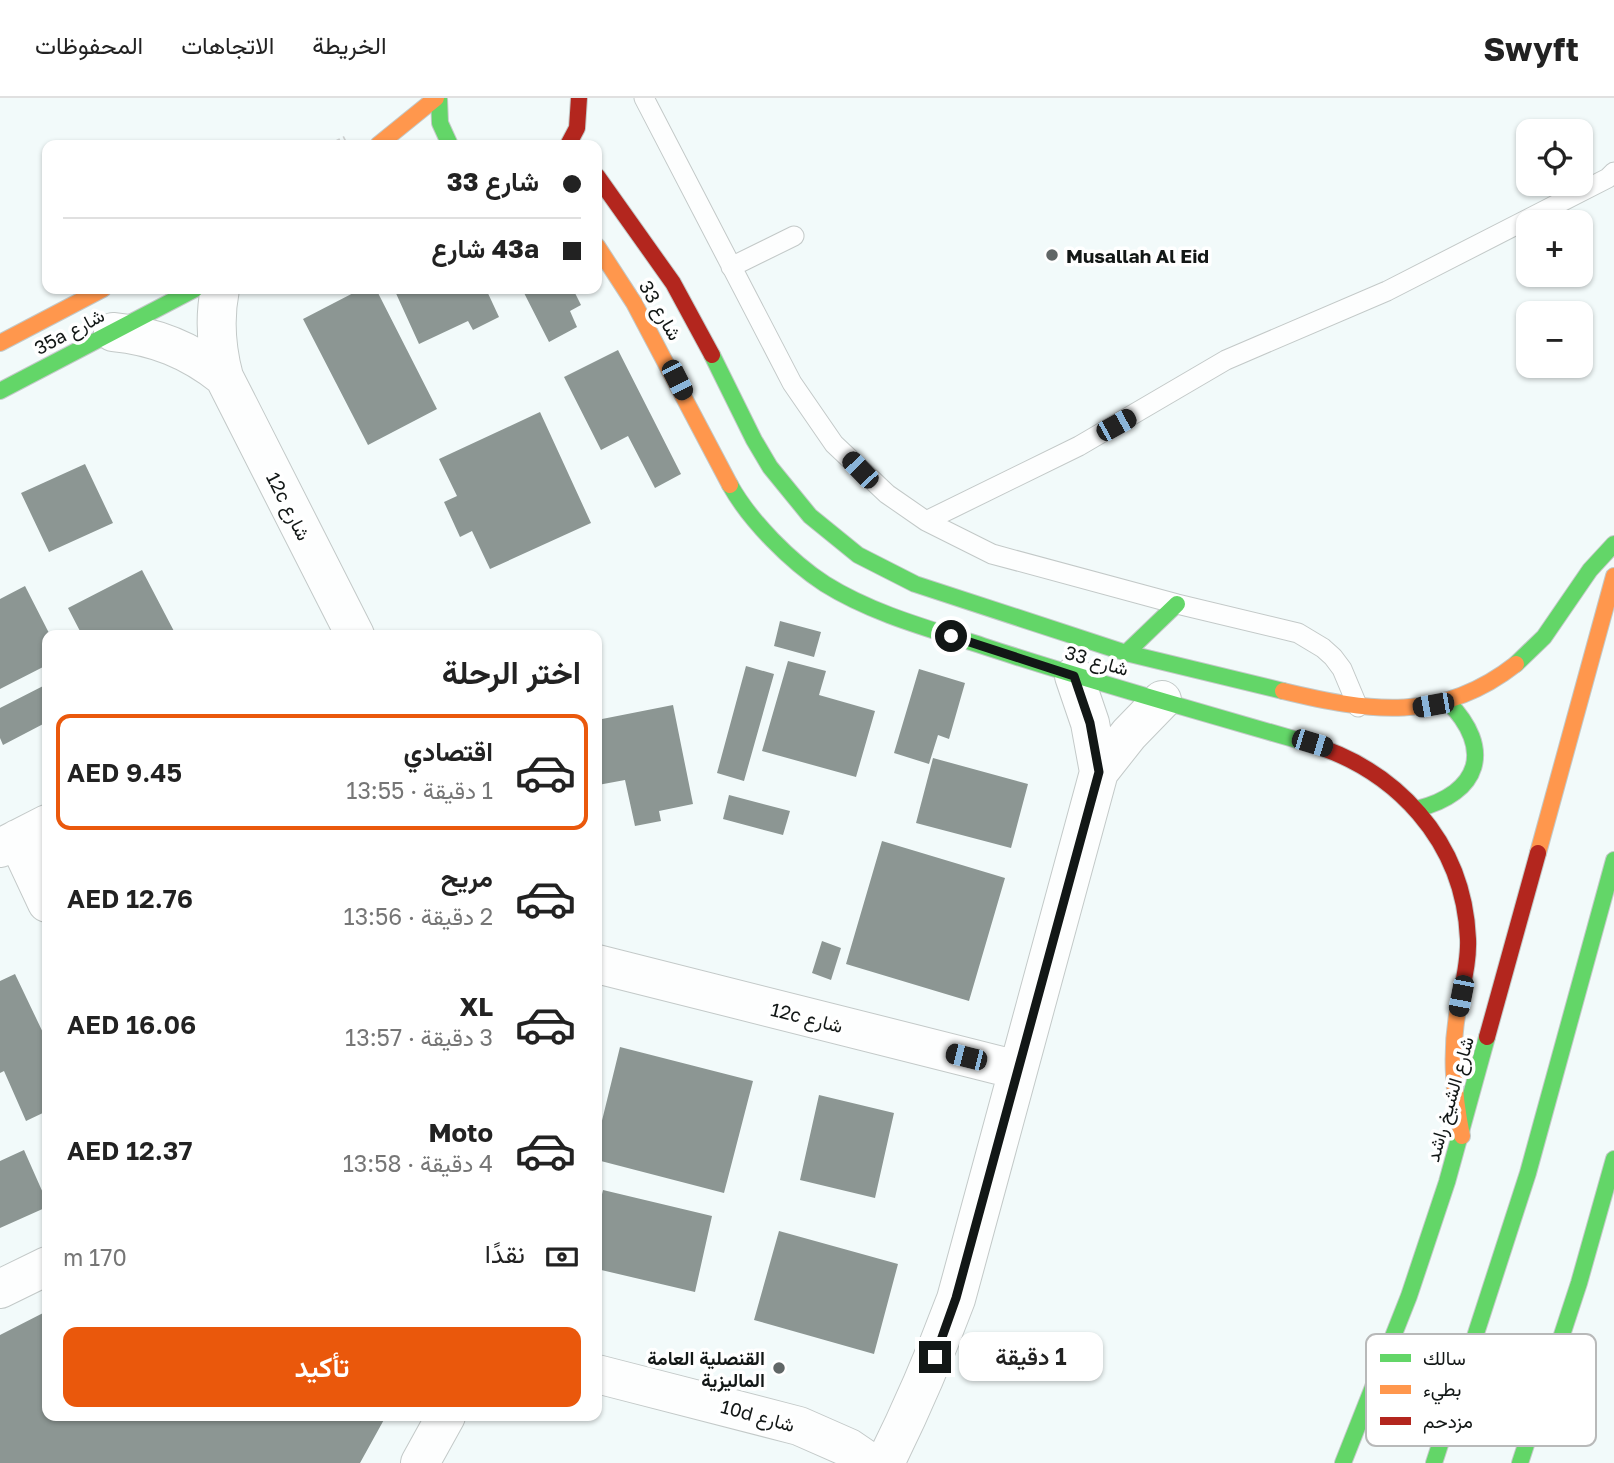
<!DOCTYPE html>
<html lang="ar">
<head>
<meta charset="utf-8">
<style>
	body { margin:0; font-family:"Golos Text",Vazirmatn,sans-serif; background:#f6f6f6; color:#222; direction:rtl; height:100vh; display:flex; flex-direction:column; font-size:26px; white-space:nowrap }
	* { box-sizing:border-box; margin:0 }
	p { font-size:23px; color:#767676 }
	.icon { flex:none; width:38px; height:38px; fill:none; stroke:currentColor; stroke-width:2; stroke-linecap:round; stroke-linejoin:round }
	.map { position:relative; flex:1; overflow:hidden; direction:ltr }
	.drawer { position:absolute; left:42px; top:532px; width:560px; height:791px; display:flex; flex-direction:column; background:#fff; border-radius:14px; box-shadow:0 2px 5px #0004; direction:rtl }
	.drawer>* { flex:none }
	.banner { position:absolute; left:42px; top:42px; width:560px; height:154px; border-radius:14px; box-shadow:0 2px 5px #0004; direction:rtl; display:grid; align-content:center; height:154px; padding:0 21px; background:#fff }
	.fabs { position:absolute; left:1516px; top:21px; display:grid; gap:14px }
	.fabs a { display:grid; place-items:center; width:77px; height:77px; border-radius:14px; background:#fff; box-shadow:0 2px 5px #0004; font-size:35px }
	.end { position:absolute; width:32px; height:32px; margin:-16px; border:9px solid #121716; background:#fff; box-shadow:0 0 0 4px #fff }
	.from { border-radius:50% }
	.bubble { position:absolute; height:49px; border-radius:14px; background:#fff; box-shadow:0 2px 5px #0004; font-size:23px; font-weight:600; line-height:49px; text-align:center; direction:rtl }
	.car { position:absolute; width:21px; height:42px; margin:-21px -10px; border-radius:9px; box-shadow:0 0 5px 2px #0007; background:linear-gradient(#222 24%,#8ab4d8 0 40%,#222 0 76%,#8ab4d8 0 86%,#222 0) }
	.banner b { display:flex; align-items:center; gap:24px; height:66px; font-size:26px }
	.banner b+b { border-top:2px solid #e0e0e0 }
	.banner i { width:18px; height:18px; background:#222 }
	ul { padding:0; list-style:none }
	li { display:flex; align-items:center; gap:21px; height:116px; margin:0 14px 10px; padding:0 7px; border:4px solid transparent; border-radius:14px }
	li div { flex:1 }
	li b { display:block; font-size:26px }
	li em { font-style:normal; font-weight:600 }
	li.active { border-color:#ea580c }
	li>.icon { width:63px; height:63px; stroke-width:1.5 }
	h2 { padding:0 21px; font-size:32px; line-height:84px }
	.pay { display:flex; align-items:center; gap:18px; height:77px; padding:0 21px; font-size:26px }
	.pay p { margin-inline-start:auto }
	.cta { display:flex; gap:14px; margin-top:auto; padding:14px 21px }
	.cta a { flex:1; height:80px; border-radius:14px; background:#ea580c; color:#fff; font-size:28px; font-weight:600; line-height:80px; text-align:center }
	header { display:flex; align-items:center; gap:42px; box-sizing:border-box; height:98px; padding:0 35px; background:#fff; border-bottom:2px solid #e0e0e0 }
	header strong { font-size:33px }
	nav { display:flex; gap:38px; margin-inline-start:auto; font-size:24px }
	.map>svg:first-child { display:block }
</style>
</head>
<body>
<header>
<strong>Swyft</strong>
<nav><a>الخريطة</a><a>الاتجاهات</a><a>المحفوظات</a></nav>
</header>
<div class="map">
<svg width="1614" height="1365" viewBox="0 0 1614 1365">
	<rect width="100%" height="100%" fill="#f2fafa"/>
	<path fill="#8c9693" d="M361,191H376L437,311L368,347L303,221Z
		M394,191H486L499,219L473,232L468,223L419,246Z
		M522,191H573L581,207L570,213L577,229L549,244Z
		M618,252L681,376L655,390L628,338L601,352L564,279Z
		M540,314L591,425L490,471L472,433L460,439L444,404L457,398L439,361Z
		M85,366L113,425L49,454L21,395Z
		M142,472L176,537H82L68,510Z
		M25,488L50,537H47V567L0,591V501Z
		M780,523L821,534L814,559L774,548Z
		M788,563L826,573L819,597L875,613L856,679L762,653Z
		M746,568L774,576L744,683L717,675Z
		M919,571L965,585L949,641L938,637L929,666L894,655Z
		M47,586V624L3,647L0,640V610Z
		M673,607L693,706L659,713L661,723L635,728L625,682L598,687L597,622Z
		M933,660L1028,686L1011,750L916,725Z
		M729,697L790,713L783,737L723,721Z
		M882,743L1005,780L969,903L846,866Z
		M822,843L841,850L831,882L812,875Z
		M15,876L47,943V1013L26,1023L4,973L0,975V883Z
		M620,949L753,983L724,1095L597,1062V1043Z
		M819,997L894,1015L875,1100L800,1082Z
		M24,1052L47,1104V1109L0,1130V1063Z
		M603,1092L712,1118L695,1194L597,1171V1117Z
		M779,1133L898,1166L874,1256L754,1222Z
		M47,1213V1318H386L360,1365H0V1237Z"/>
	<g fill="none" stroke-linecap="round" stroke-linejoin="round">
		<g stroke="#c3c9c8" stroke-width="21">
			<path id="lane" d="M644,0L792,285L834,346L887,396L926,423L992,456L1177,506L1298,535L1323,550L1333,559L1342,571L1358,609
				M731,169L794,138
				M926,423L1079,348L1226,262L1387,193L1608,80L1614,74"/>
		</g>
		<g stroke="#c3c9c8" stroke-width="40">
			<path id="street" d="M220,191C214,221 216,249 224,279L355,537
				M113,234C155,238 190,252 224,279
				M1074,578L1090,625L1099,674
				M17,741L47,805
				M0,750L47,726
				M597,866L1018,972
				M0,1191L47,1168
				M597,1276L799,1328L849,1350L871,1365
				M420,1365L446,1318
				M885,1365C912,1311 935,1257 956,1201L1099,674L1129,636L1162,602"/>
		</g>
		<g stroke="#c3c9c8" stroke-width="18">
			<path id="fast" d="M439,0L440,25L450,47
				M712,257L754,342L770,369L810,418L858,457L915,486L1126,555L1283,593
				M0,293L195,191
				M730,387C750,423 791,464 825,486C873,516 930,531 983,548C1089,583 1197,613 1304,644
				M1126,555L1177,506
				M1516,566L1544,539L1590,472L1614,446
				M1417,711C1480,695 1494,651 1448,604
				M1343,1365L1409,1198L1447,1084L1487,939
				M1434,1365L1528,1075L1614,762
				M1520,1365L1579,1185L1614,1061"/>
		</g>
		<g stroke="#c3c9c8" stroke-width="18">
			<path id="slow" d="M378,47L436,0
				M597,148L634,205L730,387
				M0,245L103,191
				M1283,593C1370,614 1441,625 1516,566
				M1538,755L1614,478
				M1459,906C1450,951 1453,993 1462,1038"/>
		</g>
		<g stroke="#c3c9c8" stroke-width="18">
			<path id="jam" d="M568,47L577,30L579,0
				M597,78L673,185L712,257
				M1304,644C1396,670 1464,743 1468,841C1469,863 1463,885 1459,906
				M1487,939L1538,755"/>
		</g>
		<path stroke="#cfd2d2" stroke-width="4.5" stroke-dasharray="3.5 3.5" stroke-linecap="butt" d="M331,47L345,40"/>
		<use href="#lane" stroke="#fdfefe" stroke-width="19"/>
		<use href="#street" stroke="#fdfefe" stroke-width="38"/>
		<use href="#fast" stroke="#63d668" stroke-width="16"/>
		<use href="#slow" stroke="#ff974d" stroke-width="16"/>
		<use href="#jam" stroke="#b3261e" stroke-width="16"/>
	</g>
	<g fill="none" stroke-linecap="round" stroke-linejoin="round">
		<path stroke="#121716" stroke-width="9" d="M935,1259L956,1200L1099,674L1090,625L1074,578L951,538"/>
	</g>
	<g fill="#606666" stroke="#fff" stroke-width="2.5">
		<circle cx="1052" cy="157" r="7"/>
		<circle cx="779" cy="1270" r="7"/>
	</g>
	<g text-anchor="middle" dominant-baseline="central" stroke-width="7" stroke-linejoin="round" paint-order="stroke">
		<g font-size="19" font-weight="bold" fill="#121716" stroke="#fff" text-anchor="start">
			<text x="1066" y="157">Musallah Al Eid</text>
			<text x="765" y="1259" text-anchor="end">القنصلية العامة<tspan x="765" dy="22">الماليزية</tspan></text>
		</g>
		<g font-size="19" fill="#121716" stroke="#fff">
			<text transform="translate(661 212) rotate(60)">شارع 33</text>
			<text transform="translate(69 233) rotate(-28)">35a شارع</text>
			<text transform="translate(289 408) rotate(63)">12c شارع</text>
			<text transform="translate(1097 562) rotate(16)">شارع 33</text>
			<text transform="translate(807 919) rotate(14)">12c شارع</text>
			<text transform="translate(1449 1001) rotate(-74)">شارع الشيخ راشد</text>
			<text transform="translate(758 1317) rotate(15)">10d شارع</text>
		</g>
	</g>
	<rect x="1366" y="1236" width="230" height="112" rx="10" fill="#fff" stroke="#b8b9b9" stroke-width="2"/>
	<rect x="1380" y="1256" width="31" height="8" fill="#63d668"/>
	<rect x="1380" y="1287" width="31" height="9" fill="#ff974d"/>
	<rect x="1380" y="1319" width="31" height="8" fill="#b3261e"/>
	<g font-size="19" fill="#121716">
		<text x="1423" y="1267">سالك</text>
		<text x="1423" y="1298">بطيء</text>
		<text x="1423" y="1330">مزدحم</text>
	</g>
</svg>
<div class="fabs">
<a><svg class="icon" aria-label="locate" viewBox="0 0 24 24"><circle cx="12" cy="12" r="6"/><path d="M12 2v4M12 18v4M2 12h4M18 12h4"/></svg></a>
<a>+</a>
<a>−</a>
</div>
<i class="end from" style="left:951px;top:538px"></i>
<i class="end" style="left:935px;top:1259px"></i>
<div class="bubble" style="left:959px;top:1234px;width:144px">1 دقيقة</div>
<i class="car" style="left:677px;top:282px;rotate:153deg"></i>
<i class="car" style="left:1116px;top:327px;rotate:61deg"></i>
<i class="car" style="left:860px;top:372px;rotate:316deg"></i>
<i class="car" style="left:1433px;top:607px;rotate:260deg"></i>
<i class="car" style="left:1312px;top:645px;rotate:107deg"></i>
<i class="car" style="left:1461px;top:898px;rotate:191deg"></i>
<i class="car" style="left:966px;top:959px;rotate:284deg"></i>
<div class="banner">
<b><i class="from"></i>شارع 33</b>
<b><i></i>43a شارع</b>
</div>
<section class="drawer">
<h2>اختر الرحلة</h2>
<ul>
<li class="active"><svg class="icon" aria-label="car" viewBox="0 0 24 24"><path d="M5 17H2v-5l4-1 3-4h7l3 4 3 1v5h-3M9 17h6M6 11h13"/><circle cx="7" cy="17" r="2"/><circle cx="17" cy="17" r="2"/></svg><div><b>اقتصادي</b><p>1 دقيقة · 13:55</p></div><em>AED 9.45</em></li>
<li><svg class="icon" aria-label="car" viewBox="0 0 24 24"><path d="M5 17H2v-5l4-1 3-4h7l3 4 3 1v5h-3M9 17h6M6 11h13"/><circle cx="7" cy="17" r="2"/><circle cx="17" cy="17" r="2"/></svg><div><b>مريح</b><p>2 دقيقة · 13:56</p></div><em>AED 12.76</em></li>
<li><svg class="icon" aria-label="car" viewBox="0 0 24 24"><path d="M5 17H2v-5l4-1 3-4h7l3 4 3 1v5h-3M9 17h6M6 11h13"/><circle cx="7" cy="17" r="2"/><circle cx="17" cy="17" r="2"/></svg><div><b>XL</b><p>3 دقيقة · 13:57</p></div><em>AED 16.06</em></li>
<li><svg class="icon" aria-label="car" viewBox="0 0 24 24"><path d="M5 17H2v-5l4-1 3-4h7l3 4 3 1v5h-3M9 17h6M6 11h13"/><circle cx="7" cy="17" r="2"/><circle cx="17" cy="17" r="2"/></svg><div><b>Moto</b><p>4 دقيقة · 13:58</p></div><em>AED 12.37</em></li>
</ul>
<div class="pay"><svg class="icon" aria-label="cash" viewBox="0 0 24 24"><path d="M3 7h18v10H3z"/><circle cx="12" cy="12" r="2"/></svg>نقدًا<p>170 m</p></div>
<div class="cta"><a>تأكيد</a></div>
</section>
</div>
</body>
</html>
